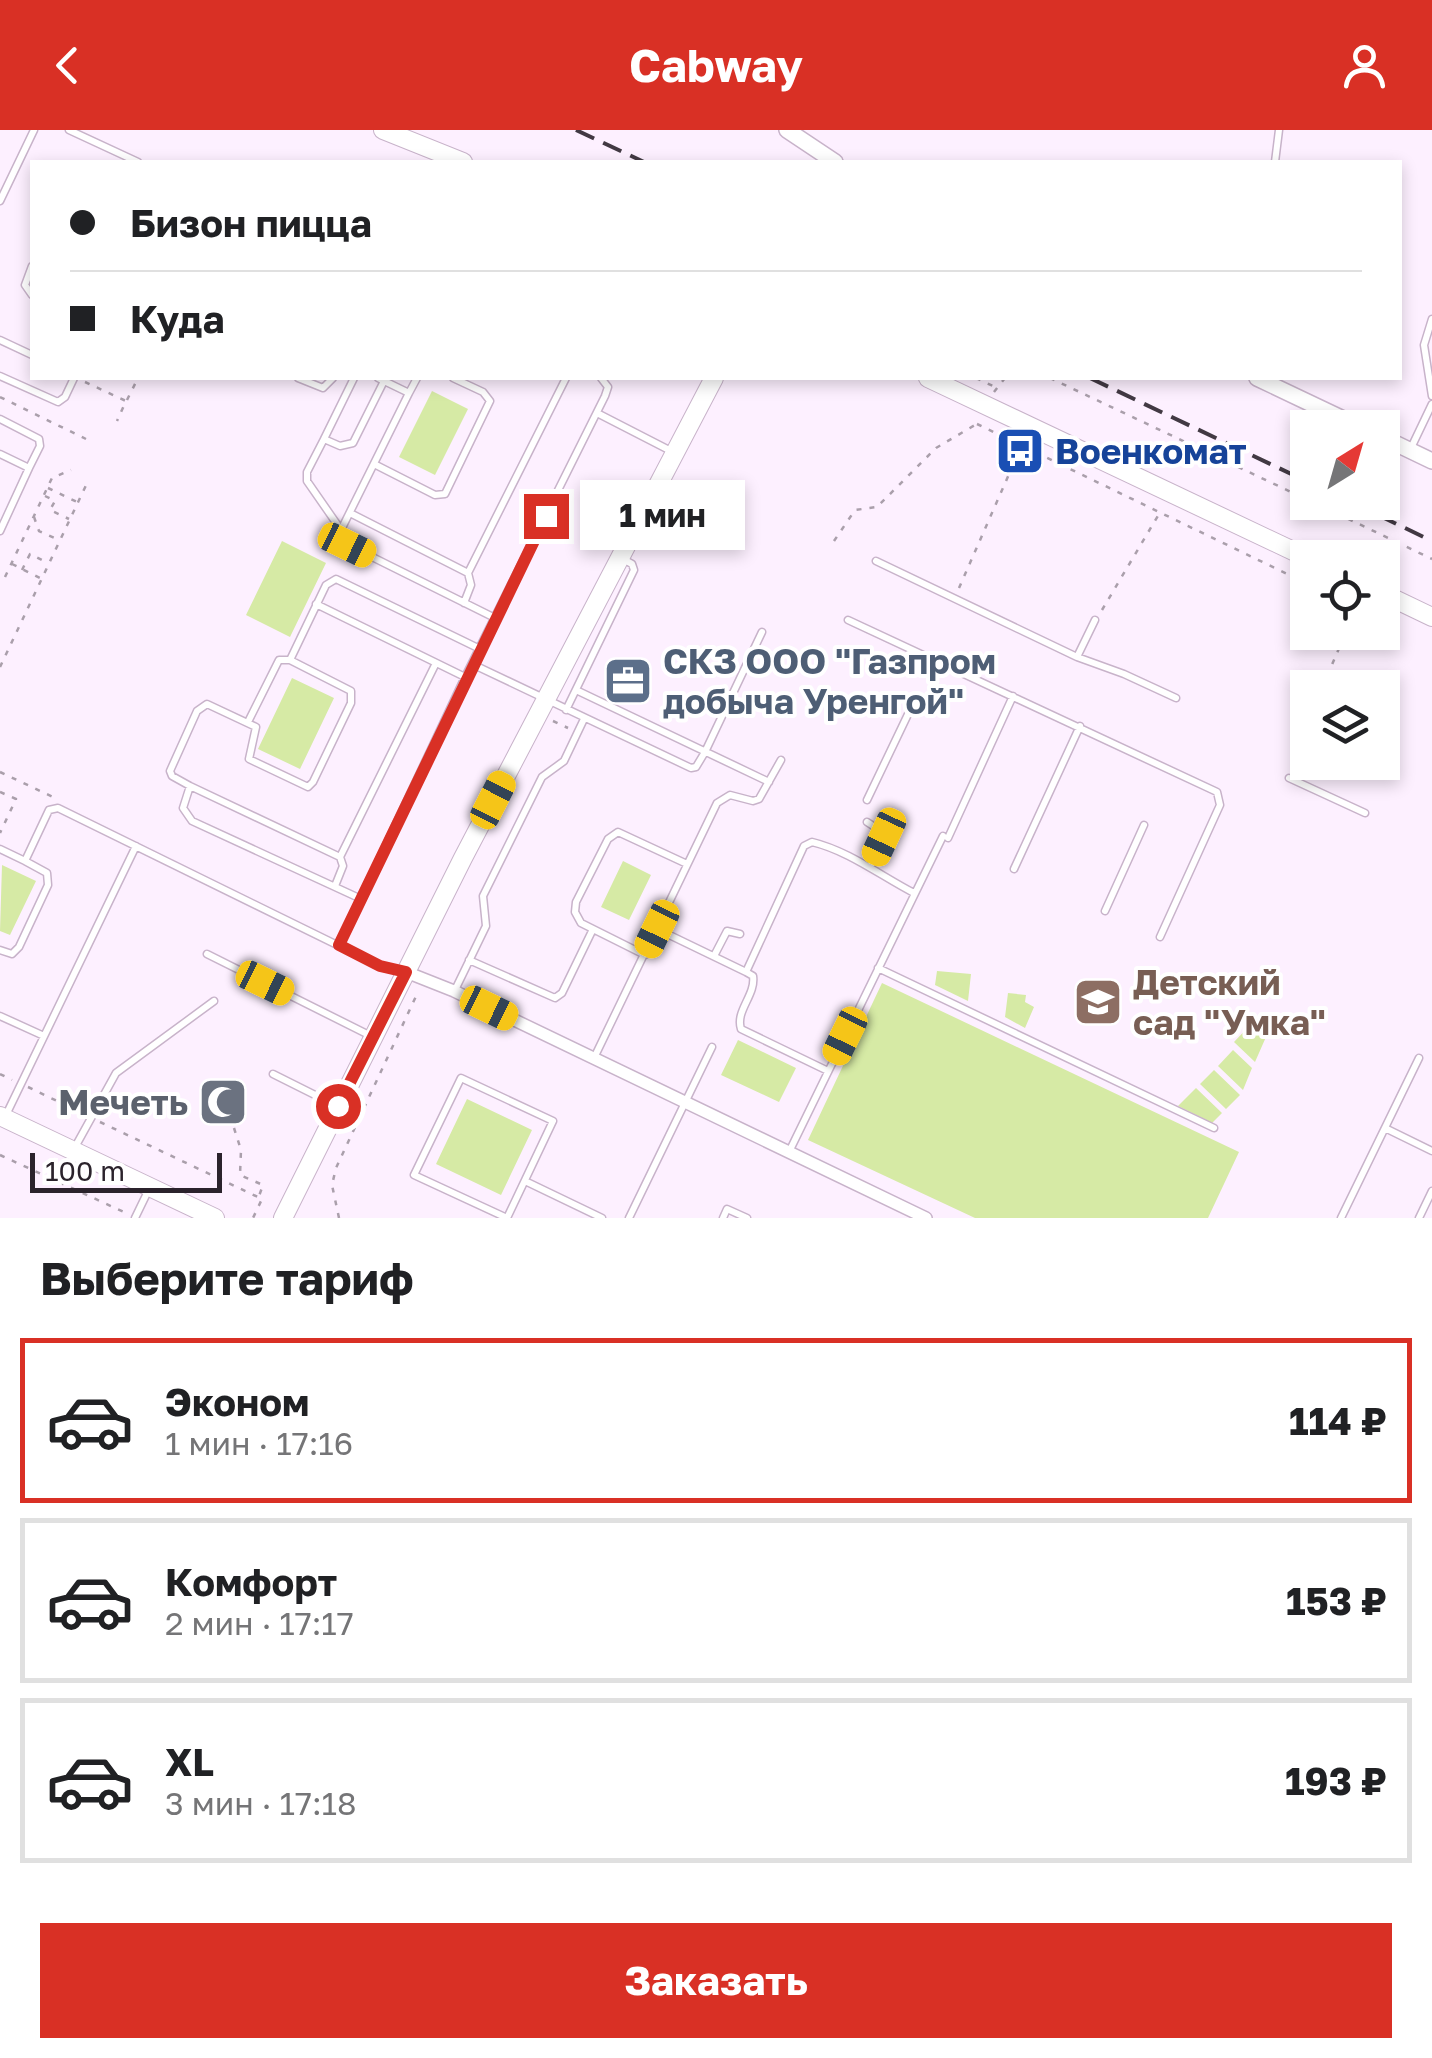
<!DOCTYPE html>
<html lang="ru">
<head>
<meta charset="utf-8">
<style>
	body { margin:0; font-family:"Golos Text",sans-serif; background:#f6f6f6; color:#202124; height:100vh; display:flex; flex-direction:column; font-size:38px; white-space:nowrap }
	* { box-sizing:border-box; margin:0 }
	p { font-size:32px; color:#757577 }
	.icon { flex:none; width:55px; height:55px; fill:none; stroke:currentColor; stroke-width:2; stroke-linecap:round; stroke-linejoin:round }
	.map { position:relative; height:1088px; overflow:hidden }
	.panel { display:flex; flex-direction:column; background:#fff; flex:1 }
	.panel>* { flex:none }
	.top-card { position:absolute; left:30px; top:30px; width:1372px; height:220px; border-radius:0px; box-shadow:0 5px 15px #0003; display:grid; align-content:center; height:220px; padding:0 40px; background:#fff }
	.needle { width:65px; rotate:37deg }
	.controls { position:absolute; left:1290px; top:280px; display:grid; gap:20px }
	.controls a { display:grid; place-items:center; width:110px; height:110px; border-radius:0px; background:#fff; box-shadow:0 5px 15px #0003; font-size:50px }
	.scale { position:absolute; left:30px; bottom:25px; width:192px; box-sizing:border-box; padding-left:10px; border:5px solid #2b232c; border-top:0; font-size:28px; line-height:35px; white-space:nowrap; color:#2b232c; -webkit-text-stroke:8px #fff; paint-order:stroke }
	.end { position:absolute; width:45px; height:45px; margin:-22px; border:12px solid #d93025; background:#fff; box-shadow:0 0 0 5px #fff }
	.from { border-radius:50% }
	.bubble { position:absolute; height:70px; border-radius:0px; background:#fff; box-shadow:0 5px 15px #0003; font-size:32px; font-weight:700; line-height:70px; text-align:center }
	.car { position:absolute; width:30px; height:60px; margin:-30px -15px; border-radius:12px; box-shadow:0 0 8px 2px #0007; background:linear-gradient(#f5c518 24%,#345 0 40%,#f5c518 0 76%,#345 0 86%,#f5c518 0) }
	.top-card b { display:flex; align-items:center; gap:35px; height:95px; font-size:38px }
	.top-card b+b { border-top:2px solid #e0e0e0 }
	.top-card i { width:25px; height:25px; background:#202124 }
	ul { padding:0; list-style:none }
	li { display:flex; align-items:center; gap:30px; height:165px; margin:0 20px 15px; padding:0 20px; border:5px solid #e0e0e0; border-radius:0px }
	li div { flex:1 }
	li b { display:block; font-size:38px }
	li em { font-style:normal; font-weight:700 }
	li.on { border-color:#d93025 }
	li>.icon { width:90px; height:90px; stroke-width:1.5 }
	h2 { padding:0 40px; font-size:45px; line-height:120px }
	.cta { display:flex; gap:20px; margin-top:auto; padding:20px 40px }
	.cta a { flex:1; height:115px; border-radius:0px; background:#d93025; color:#fff; font-size:40px; font-weight:700; line-height:115px; text-align:center }
	header { display:flex; justify-content:space-between; align-items:center; height:130px; padding:0 40px; background:#d93025; color:#fff; font-size:45px; font-weight:700 }
	.map>svg:first-child { display:block }
</style>
</head>
<body>
<header><svg class="icon" aria-label="back" viewBox="0 0 24 24"><path d="M15 5l-7 7 7 7"/></svg>Cabway<svg class="icon" aria-label="person" viewBox="0 0 24 24"><circle cx="12" cy="8" r="4"/><path d="M4 21q1-7 8-7t8 7"/></svg></header>
<div class="map">
<svg width="1432" height="1088" viewBox="0 0 1432 1088">
	<rect width="100%" height="100%" fill="#fdf0ff"/>
	<path fill="#d6eaa5" d="M432,261L468,279L435,345L399,327Z
		M282,411L326,433L290,507L246,485Z
		M292,548L334,568L300,639L258,619Z
		M623,731L651,745L629,790L601,777Z
		M2,735L36,751L10,805L0,801Z
		M937,841L971,844L968,871L935,855Z
		M882,853L1239,1022L1208,1088H975L808,1010Z
		M1008,863L1026,865L1025,872L1034,877L1025,898L1005,887Z
		M1252,893L1266,907L1255,932L1234,912Z
		M738,910L796,938L779,972L721,945Z
		M1233,920L1252,938L1243,960L1218,936Z
		M1214,940L1240,965L1226,979L1200,954Z
		M1196,958L1222,983L1212,993L1178,976Z
		M467,969L532,1000L501,1065L436,1034Z"/>
	<g fill="none" stroke-linecap="round" stroke-linejoin="round">
		<g stroke="#c8b3ca" stroke-width="9">
			<path id="service" d="M69,0L138,32
				M1275,32L1279,0
				M0,71L34,0
				M32,136L25,155L32,165
				M1432,189L1424,215L1432,266
				M0,210L32,225
				M0,246L58,272L65,267L74,248
				M298,248L323,258L333,248
				M378,248L409,263L341,400L342,412L495,488
				M409,263L417,248
				M597,283L671,321
				M0,289L39,309L40,316L29,338
				M324,309L354,248
				M1411,318L1432,274
				M0,324L29,338L0,401
				M374,334L435,365L445,364L490,271L483,262L453,248
				M350,383L468,443
				M341,400L307,351V342L324,309L340,316L353,313L384,251
				M876,431L1077,527L1124,544L1176,568
				M464,473L471,455L468,443L566,248
				M316,474L465,547
				M848,490L1217,662L1220,675L1160,807
				M1077,527L1095,490
				M290,530L326,455L336,449L480,519
				M472,534L691,638L696,637L705,622L762,502
				M576,560L769,652
				M566,580L634,440L632,434L621,428
				M248,592L279,530H290L351,561V573L313,652L308,657L249,629L256,597L207,574L197,581L170,641L172,646L190,656L340,727L436,533
				M1289,648L1365,683
				M190,656L183,678L192,691L359,768
				M867,670L911,578
				M867,692L884,703L870,737
				M948,708L1013,566
				M0,719L25,731
				M1014,739L1080,596
				M335,756L343,736L340,727
				M1105,781L1144,695
				M657,799L746,842L804,716L812,712C849,721 881,746 914,763
				M339,815L465,547L605,266L608,257L601,248
				M0,820L12,824L19,817L48,755L47,743L25,731L49,680L58,678L380,836L404,842
				M207,824L371,906
				M645,825L581,793L575,782L576,772L608,709L618,702L687,734
				M714,826L727,801L740,804
				M469,830L555,868L562,863L593,799
				M878,838L1214,998
				M746,842L753,846C756,865 735,881 741,899L828,941
				M455,860L486,796L483,766L542,647L564,631L584,589
				M0,886L44,906
				M594,928L717,673L730,665L753,671L759,669L781,630
				M273,944L335,975
				M6,985L136,716
				M1385,998L1432,1021
				M74,1019L116,943L214,871
				M789,1022L943,706
				M525,1051L602,1088
				M135,1088L150,1057
				M507,1088L414,1045L461,948L553,991L507,1088
				M629,1088L712,917
				M723,1088L727,1079L747,1088
				M1341,1088L1419,928
				M1419,1088L1432,1061"/>
		</g>
		<g stroke="#c8b3ca" stroke-width="14">
			<path id="minor" d="M406,842L454,861L926,1088"/>
		</g>
		<g stroke="#c8b3ca" stroke-width="18">
			<path id="tertiary" d="M787,0L835,32
				M1257,248L1362,298
				M1382,307L1432,331"/>
		</g>
		<g stroke="#c8b3ca" stroke-width="20">
			<path id="secondary" d="M383,0L463,32
				M928,248L1308,428
				M1382,463L1432,487
				M0,986L215,1088
				M283,1088L463,728L714,248"/>
		</g>
		<path stroke="#aa9fab" stroke-width="2.5" stroke-dasharray="5 8" stroke-linecap="butt" d="M976,248L995,257
			M1050,248L1308,370
			M85,252L126,271L117,291
			M994,262L1005,248
			M0,267L86,309
			M127,270L138,248
			M1370,286L1386,293
			M977,294L1308,454
			M1018,326L1028,331L1031,325
			M48,358L77,372
			M45,366L55,371L50,380L69,389
			M1313,372L1432,429
			M34,387L39,401L59,410
			M834,411L855,380L877,377L936,318L975,295
			M12,434L40,448
			M22,440L30,424L48,433
			M5,447L52,348L71,340
			M959,458L1017,326L1006,321L1009,312
			M1102,480L1159,384
			M0,537L89,349
			M1322,558L1346,502
			M553,591L568,598
			M1293,626L1308,592
			M0,642L53,667
			M0,662L16,669L0,703
			M0,944L12,950
			M28,957L84,984
			M100,992L262,1069L253,1088
			M234,998L241,1020L240,1045L263,1055L259,1066
			M0,1025L126,1083
			M339,1088L332,1055L336,1038L418,862"/>
		<use href="#service" stroke="#fff" stroke-width="6"/>
		<use href="#minor" stroke="#fff" stroke-width="11"/>
		<use href="#tertiary" stroke="#fff" stroke-width="15"/>
		<use href="#secondary" stroke="#fff" stroke-width="18"/>
		<path stroke="#423943" stroke-width="4" stroke-dasharray="20 10" stroke-linecap="butt" d="M576,0L644,32
			M1090,248L1308,352
			M1351,372L1432,411"/>
	</g>
	<g fill="none" stroke-linecap="round" stroke-linejoin="round">
		<path stroke="#d93025" stroke-width="12" d="M338,976L406,842L380,836L339,815L546,386"/>
	</g>
	<defs>
		<g id="bus-square" transform="scale(2.5)"><rect x="-9" y="-9" width="18" height="18" rx="4" fill="#1a4fb4" stroke="#fff"/><path d="M-5-6H5V4H4V6H2V4H-2V6H-4V4H-5ZM-3.5-4V0h7V-4ZM-3.5 1.2v1.5H-2V1.2ZM2 1.2v1.5H3.5V1.2Z" fill="#fff"/></g>
		<g id="office-square" transform="scale(2.5)"><rect x="-9" y="-9" width="18" height="18" rx="4" fill="#5c6f8a" stroke="#fff"/><path d="M-6-3h4V-5.5h4V-3h4V5H-6ZM-1-4.5V-3h2v-1.5ZM-6 0V1H6V0Z" fill="#fff"/></g>
		<g id="school-square" transform="scale(2.5)"><rect x="-9" y="-9" width="18" height="18" rx="4" fill="#8d6e63" stroke="#fff"/><path d="M0-5L7-2L0 1L-7-2ZM-4 1L0 2.5L4 1V4Q0 6-4 4Z" fill="#fff"/></g>
		<g id="mosque-square" transform="scale(2.5)"><rect x="-9" y="-9" width="18" height="18" rx="4" fill="#6b7280" stroke="#fff"/><path d="M3.5-4.9A6 6 0 1 0 3.5 4.9A5 5 0 1 1 3.5-4.9Z" fill="#fff"/></g>
	</defs>
	<g fill-rule="evenodd">
		<use href="#bus-square" x="1020" y="321"/>
		<use href="#office-square" x="628" y="551"/>
		<use href="#school-square" x="1098" y="872"/>
		<use href="#mosque-square" x="223" y="972"/>
	</g>
	<g text-anchor="middle" dominant-baseline="central" stroke-width="8" stroke-linejoin="round" paint-order="stroke">
		<g font-size="35" font-weight="bold" fill="#164399" stroke="#fff" text-anchor="start">
			<text x="1055" y="321">Военкомат</text>
		</g>
		<g font-size="35" font-weight="bold" fill="#4e5e75" stroke="#fff" text-anchor="start">
			<text x="663" y="531">СКЗ ООО "Газпром<tspan x="663" dy="40">добыча Уренгой"</tspan></text>
		</g>
		<g font-size="35" font-weight="bold" fill="#785e54" stroke="#fff" text-anchor="start">
			<text x="1133" y="852">Детский<tspan x="1133" dy="40">сад "Умка"</tspan></text>
		</g>
		<g font-size="35" font-weight="bold" fill="#5b616d" stroke="#fff" text-anchor="end">
			<text x="188" y="972">Мечеть</text>
		</g>
	</g>
</svg>
<div class="controls">
<a><svg class="needle" viewBox="-14 -14 28 28"><path d="M0-13l5 13h-10z" fill="#e53935"/><path d="M0 13l5-13h-10z" fill="#757577"/></svg></a>
<a><svg class="icon" aria-label="locate" viewBox="0 0 24 24"><circle cx="12" cy="12" r="6"/><path d="M12 2v4M12 18v4M2 12h4M18 12h4"/></svg></a>
<a><svg class="icon" aria-label="layers" viewBox="0 0 24 24"><path d="M12 4l9 5-9 5-9-5zM3 14l9 5 9-5"/></svg></a>
</div>
<div class="scale">100 m</div>
<i class="end from" style="left:338px;top:976px"></i>
<i class="end" style="left:546px;top:386px"></i>
<div class="bubble" style="left:580px;top:350px;width:165px">1 мин</div>
<i class="car" style="left:347px;top:415px;rotate:116deg"></i>
<i class="car" style="left:493px;top:670px;rotate:27deg"></i>
<i class="car" style="left:884px;top:707px;rotate:205deg"></i>
<i class="car" style="left:657px;top:799px;rotate:206deg"></i>
<i class="car" style="left:265px;top:853px;rotate:116deg"></i>
<i class="car" style="left:489px;top:878px;rotate:116deg"></i>
<i class="car" style="left:845px;top:906px;rotate:206deg"></i>
<div class="top-card">
<b><i class="from"></i>Бизон пицца</b>
<b><i></i>Куда</b>
</div>
</div>
<section class="panel">
<h2>Выберите тариф</h2>
<ul>
<li class="on"><svg class="icon" aria-label="car" viewBox="0 0 24 24"><path d="M5 17H2v-5l4-1 3-4h7l3 4 3 1v5h-3M9 17h6M6 11h13"/><circle cx="7" cy="17" r="2"/><circle cx="17" cy="17" r="2"/></svg><div><b>Эконом</b><p>1 мин · 17:16</p></div><em>114 ₽</em></li>
<li><svg class="icon" aria-label="car" viewBox="0 0 24 24"><path d="M5 17H2v-5l4-1 3-4h7l3 4 3 1v5h-3M9 17h6M6 11h13"/><circle cx="7" cy="17" r="2"/><circle cx="17" cy="17" r="2"/></svg><div><b>Комфорт</b><p>2 мин · 17:17</p></div><em>153 ₽</em></li>
<li><svg class="icon" aria-label="car" viewBox="0 0 24 24"><path d="M5 17H2v-5l4-1 3-4h7l3 4 3 1v5h-3M9 17h6M6 11h13"/><circle cx="7" cy="17" r="2"/><circle cx="17" cy="17" r="2"/></svg><div><b>XL</b><p>3 мин · 17:18</p></div><em>193 ₽</em></li>
</ul>
<div class="cta"><a>Заказать</a></div>
</section>
</body>
</html>
